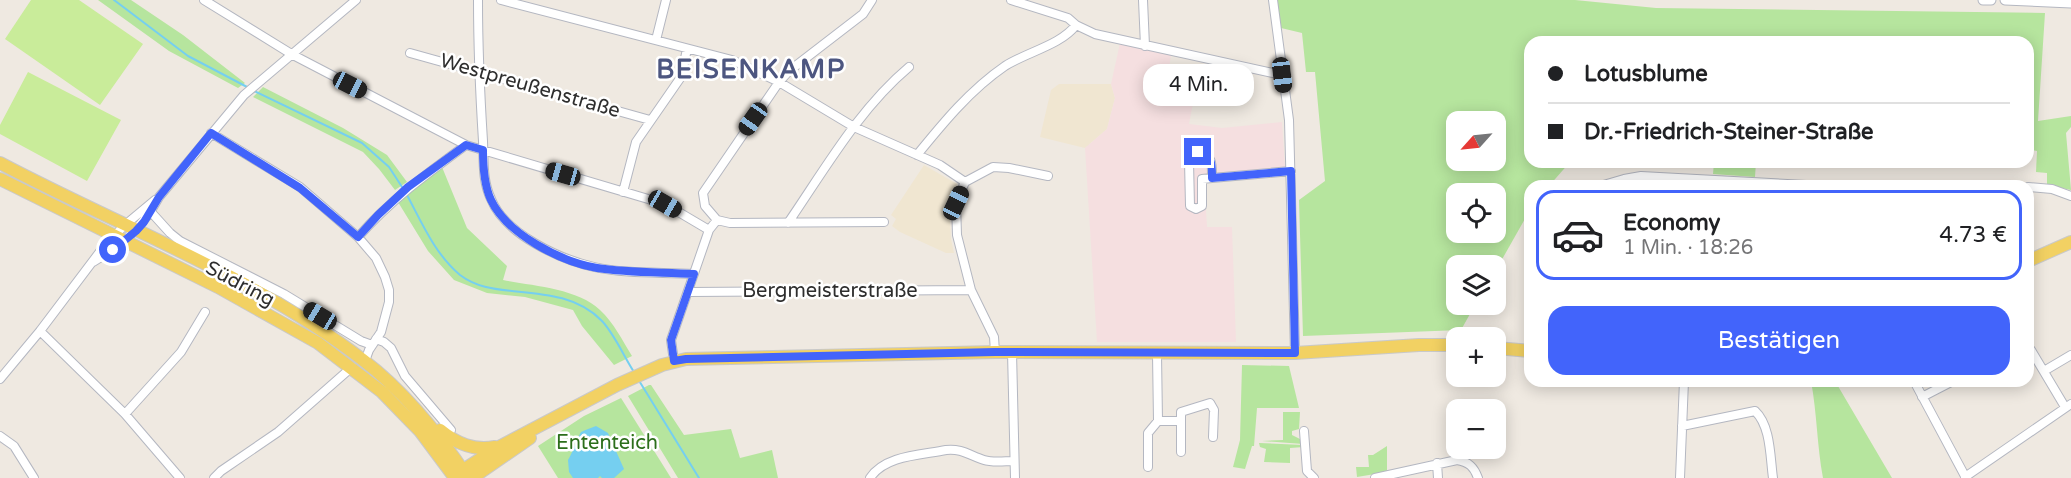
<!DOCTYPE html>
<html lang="de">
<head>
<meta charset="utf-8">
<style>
	body { margin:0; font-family:"Varela Round",sans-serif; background:#f2f2f2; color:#202124; height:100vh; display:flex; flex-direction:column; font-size:22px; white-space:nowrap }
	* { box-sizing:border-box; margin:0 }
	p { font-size:20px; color:#757577 }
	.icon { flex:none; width:33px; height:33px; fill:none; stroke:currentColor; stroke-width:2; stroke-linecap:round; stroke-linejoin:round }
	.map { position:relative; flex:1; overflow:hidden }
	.side { position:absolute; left:1524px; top:180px; width:510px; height:207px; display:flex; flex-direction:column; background:#fff; border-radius:18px; box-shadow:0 3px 15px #0003 }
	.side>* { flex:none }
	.hud { position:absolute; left:1524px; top:36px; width:510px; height:132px; border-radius:18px; box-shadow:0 3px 15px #0003; display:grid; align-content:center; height:132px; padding:0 24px; background:#fff }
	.needle { width:39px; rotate:243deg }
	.tools { position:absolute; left:1446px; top:111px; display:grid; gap:12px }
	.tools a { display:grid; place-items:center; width:60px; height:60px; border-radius:12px; background:#fff; box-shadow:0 3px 15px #0003; font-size:30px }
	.end { position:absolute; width:27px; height:27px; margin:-14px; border:8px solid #4264fb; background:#fff; box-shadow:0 0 0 3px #fff }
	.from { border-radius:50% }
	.bubble { position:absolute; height:42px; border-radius:18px; background:#fff; box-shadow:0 3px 15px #0003; font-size:20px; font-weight:600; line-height:42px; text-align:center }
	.car { position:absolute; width:18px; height:36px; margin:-18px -9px; border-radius:8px; box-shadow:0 0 4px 2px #0007; background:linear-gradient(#222 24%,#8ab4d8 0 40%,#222 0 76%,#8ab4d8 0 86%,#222 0) }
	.hud b { display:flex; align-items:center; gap:21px; height:57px; font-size:22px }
	.hud b+b { border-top:2px solid #e0e0e0 }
	.hud i { width:15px; height:15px; background:#202124 }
	ul { padding:10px 0 0; list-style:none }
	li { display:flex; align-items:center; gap:18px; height:90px; margin:0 12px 9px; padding:0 12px; border:3px solid transparent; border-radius:18px }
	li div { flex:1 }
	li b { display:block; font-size:22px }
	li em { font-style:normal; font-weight:600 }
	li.active { border-color:#4264fb }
	li>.icon { width:54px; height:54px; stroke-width:1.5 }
	.action { display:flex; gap:12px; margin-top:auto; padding:12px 24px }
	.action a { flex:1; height:69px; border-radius:18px; background:#4264fb; color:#fff; font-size:24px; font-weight:600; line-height:69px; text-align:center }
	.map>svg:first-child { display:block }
</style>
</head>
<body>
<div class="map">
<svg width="2071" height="478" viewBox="0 0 2071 478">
	<rect width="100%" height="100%" fill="#efe9e1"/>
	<path fill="#f0e6d1" d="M1059,84H1111L1115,98L1107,129L1085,148L1040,137L1051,90Z
		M924,165L957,184L949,206L951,239L954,253H946L900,232L892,226L896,219L891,215Z"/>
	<path fill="#f5dfe0" d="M1120,43L1171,55L1166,88L1195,93L1189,124L1222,128L1282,122L1285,167L1204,176L1207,227H1232L1236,342H1097L1085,148L1107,129L1115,98L1111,84Z"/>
	<path fill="#b6e59e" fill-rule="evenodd" d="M98,0H131L183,35L245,83L238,88L169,51Z
		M1277,0H1575L1656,8L2045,13L2038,121L2071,116V127L2066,133L2071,190L2047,185V173L2036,172L2037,151L2028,149V42H1530V162H1570L1549,186H1530V210L1496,270V266H1456V304L1475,305L1461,330L1303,336L1299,200L1325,181L1315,72H1306L1302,33L1281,28ZM1456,122H1496V160H1456ZM1456,194H1496V232H1456Z
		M263,87L343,128L387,155L407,182L395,190L379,169L363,152L253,97Z
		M1714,162H1756L1755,177L1713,174Z
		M442,167L467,228L507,266L503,280C533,286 577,288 600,310C614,323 622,340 632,356L614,365L582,326L573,310L525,297L487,293L454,280L428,251L398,202Z
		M1242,365L1289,366L1299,408H1257L1254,446H1252L1245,469L1233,467L1240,440Z
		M1811,381H1835L1892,478H1823C1817,446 1817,413 1811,381Z
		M649,385H651L684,435L731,429L740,458L772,450L778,478H678L628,396Z
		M621,398L671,478H558L538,446L584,416Z
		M1283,412H1300L1299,429L1292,431V435L1300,439L1303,444L1262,441L1283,440Z
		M1259,443L1303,445L1304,447L1290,448V463L1264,462L1266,449L1260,447Z
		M1387,446V472L1357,477L1356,467H1369L1368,455H1373Z"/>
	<path fill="#c9ec9a" d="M31,0H79L143,44L100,105L5,39Z
		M28,72L121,120L87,181L0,134V125Z"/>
	<path fill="#75cff0" d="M596,426L608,433L624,469L614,478H602L600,476L598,478H573L569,472L568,460C572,454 579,435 581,432C585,430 591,428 596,426Z"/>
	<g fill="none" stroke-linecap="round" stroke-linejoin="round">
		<path stroke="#75cff0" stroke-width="2" d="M114,0L188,56L249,88
			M254,91L362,143L389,167L404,190
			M407,195C422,223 435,254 460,275C476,287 493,289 512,291C544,294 578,296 602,321C615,335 623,355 634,372
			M638,379L699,478"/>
		<g stroke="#b4b7c1" stroke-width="10">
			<path id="minor" d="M204,0L293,55L466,145L665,204L709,230
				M478,0C478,47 480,94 483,141C484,161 482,180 491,199C505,234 559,259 594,267C626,274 661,272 694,274
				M501,0L732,60L779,82L854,127L940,165L965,182L956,203L957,235L971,290L994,337L995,352
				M1011,0L1068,18L1076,25L1095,34L1282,75
				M1143,0L1145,46
				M1273,0L1289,120L1295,353
				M656,40L666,0
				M410,53L650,120
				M211,133L300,187L358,237L376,258L385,277L389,290V302L381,332L369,350L365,361
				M917,155C943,123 970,90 1005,66C1027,52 1061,45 1076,25
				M1212,178L1202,179V206L1196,209L1190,206L1189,161L1199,152C1213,155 1212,165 1212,178L1291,171
				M965,182L993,167L1009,168L1048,176
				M1600,186L1624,179L1641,176L1825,186
				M2028,187L2052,189L2071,196
				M623,192L636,142L681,77L687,49
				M151,212L170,233L180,241L284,294L361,341L372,345
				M717,220L730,223L884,222
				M788,223C825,169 859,109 909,67
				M358,237C392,199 425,175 466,145
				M93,262C123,244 142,228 159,197L244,95L356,0
				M689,292L971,290
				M40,331L125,414L180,478
				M376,339L384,342L391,348L405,376L451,430
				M2028,348L2031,350L2065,407
				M1012,352L1015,478
				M674,361L671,340L709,230L717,220L705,206L703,193L779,82L789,71L863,14L872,0
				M2044,371L2071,355
				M0,379L40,331L105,245L125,225L155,200
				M1914,381L1966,478
				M1922,397L1953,381
				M125,414L181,352L205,312
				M1158,421H1181V452
				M1181,421V412L1210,403L1214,410L1213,437
				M1682,426L1755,411C1771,426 1770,457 1773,478
				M1304,431L1307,471L1314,478
				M0,436L14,446L34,478
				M1437,463L1438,478
				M1148,467V433L1158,421L1157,354
				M1965,477L2071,404
				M214,478L221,471L278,432L352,367
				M870,478C885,455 922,455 946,450C961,448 971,456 984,460C993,463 1005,461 1014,461
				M1375,478L1457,460C1469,462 1474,467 1478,478
				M1680,478L1684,381"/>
		</g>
		<g stroke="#b4b7c1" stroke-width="11">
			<path id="tertiary" d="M1983,0H1991
				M2005,0L2071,3"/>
		</g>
		<g stroke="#c9c9c9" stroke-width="14">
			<path id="primary" d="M0,163C121,227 254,276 363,360C405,392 439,434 468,478
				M0,179L218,287L318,343L382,392L420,431L455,478
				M2028,261L2071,242
				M1496,348L1530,351
				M440,430C457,444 474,451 495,447
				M454,476L499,447L617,385L662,365L686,359L995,352L1295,353L1419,345H1456
				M472,478L530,438"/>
		</g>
		<use href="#minor" stroke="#fff" stroke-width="8"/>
		<use href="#tertiary" stroke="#fff" stroke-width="9"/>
		<use href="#primary" stroke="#f2d163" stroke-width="12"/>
	</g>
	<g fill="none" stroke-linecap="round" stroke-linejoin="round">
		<path stroke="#4264fb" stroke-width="8" d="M113,250L136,231L144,222L159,197L211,133L300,188L358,237L378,215L408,187L466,145L483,150C483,167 484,185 491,200C507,234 561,262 597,268C629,273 662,272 694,274L671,340L674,361L686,359L995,352L1295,353L1291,171L1212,178C1212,165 1213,155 1198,152"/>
	</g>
	<g text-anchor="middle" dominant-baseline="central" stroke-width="5" stroke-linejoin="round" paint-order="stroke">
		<g font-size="20" fill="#2e2e2e" stroke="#fff">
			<text transform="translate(530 86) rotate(16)">Westpreußenstraße</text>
			<text transform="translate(240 284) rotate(28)">Südring</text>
			<text x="830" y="291">Bergmeisterstraße</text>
		</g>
		<g font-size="20" fill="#2c6e1b" stroke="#fff">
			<text x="607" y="443">Ententeich</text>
		</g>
		<g font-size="26" font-weight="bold" letter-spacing="1.5" fill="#4d5680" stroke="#fff">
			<text x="751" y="69">BEISENKAMP</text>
		</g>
	</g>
</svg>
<div class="tools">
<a><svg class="needle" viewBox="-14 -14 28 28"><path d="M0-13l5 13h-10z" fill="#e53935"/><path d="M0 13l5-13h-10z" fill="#757577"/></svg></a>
<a><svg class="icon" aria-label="locate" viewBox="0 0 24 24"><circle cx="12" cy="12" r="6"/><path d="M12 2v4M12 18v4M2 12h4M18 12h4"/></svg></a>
<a><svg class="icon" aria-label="layers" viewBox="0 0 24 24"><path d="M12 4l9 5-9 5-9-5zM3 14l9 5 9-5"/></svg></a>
<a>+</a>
<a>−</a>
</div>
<i class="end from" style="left:113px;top:250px"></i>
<i class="end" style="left:1198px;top:152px"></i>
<div class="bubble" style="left:1143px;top:64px;width:111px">4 Min.</div>
<i class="car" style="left:1282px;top:75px;rotate:173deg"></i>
<i class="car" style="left:350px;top:85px;rotate:117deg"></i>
<i class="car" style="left:753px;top:119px;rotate:215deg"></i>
<i class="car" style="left:563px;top:174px;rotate:286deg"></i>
<i class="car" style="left:956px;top:203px;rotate:25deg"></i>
<i class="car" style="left:665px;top:204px;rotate:120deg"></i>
<i class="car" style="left:320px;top:316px;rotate:301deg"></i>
<div class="hud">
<b><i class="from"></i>Lotusblume</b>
<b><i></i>Dr.-Friedrich-Steiner-Straße</b>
</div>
<section class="side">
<ul>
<li class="active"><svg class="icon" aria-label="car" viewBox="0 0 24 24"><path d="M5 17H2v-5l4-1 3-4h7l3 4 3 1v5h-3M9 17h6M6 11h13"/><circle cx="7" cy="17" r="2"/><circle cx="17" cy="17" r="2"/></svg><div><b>Economy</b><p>1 Min. · 18:26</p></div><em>4.73 €</em></li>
</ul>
<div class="action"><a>Bestätigen</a></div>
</section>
</div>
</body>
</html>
